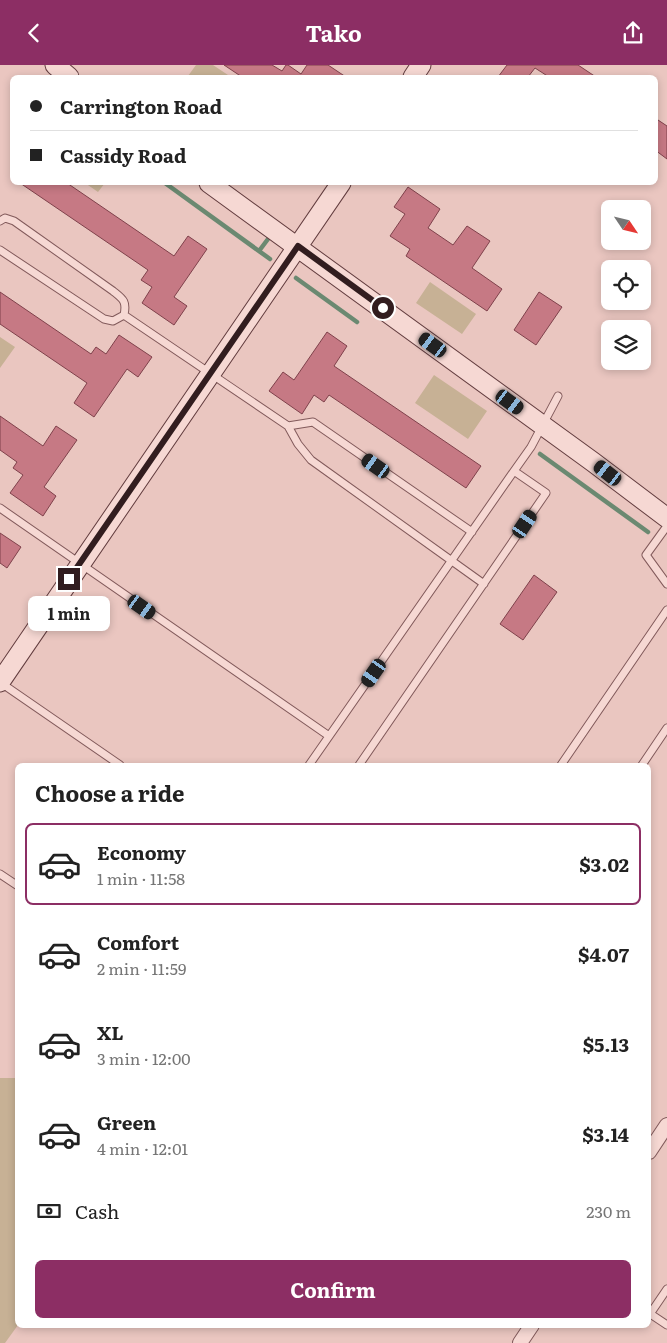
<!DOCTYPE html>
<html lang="en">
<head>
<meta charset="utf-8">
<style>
	body { margin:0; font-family:Literata,serif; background:#f2f2f2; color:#222; height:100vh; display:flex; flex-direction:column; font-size:19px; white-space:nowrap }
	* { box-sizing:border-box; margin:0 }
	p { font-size:16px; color:#767676 }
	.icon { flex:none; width:28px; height:28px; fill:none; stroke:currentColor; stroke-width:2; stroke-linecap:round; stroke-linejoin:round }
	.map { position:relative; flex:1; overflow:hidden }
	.sheet { position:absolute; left:15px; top:698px; width:636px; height:565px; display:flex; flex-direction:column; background:#fff; border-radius:8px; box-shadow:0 2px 8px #0003 }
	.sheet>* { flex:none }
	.hud { position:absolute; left:10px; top:10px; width:648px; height:110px; border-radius:8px; box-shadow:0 2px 8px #0003; display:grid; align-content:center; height:110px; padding:0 20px; background:#fff }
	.needle { width:32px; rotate:125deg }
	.fabs { position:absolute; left:601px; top:135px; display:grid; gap:10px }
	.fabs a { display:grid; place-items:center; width:50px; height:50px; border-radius:8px; background:#fff; box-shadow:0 2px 8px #0003; font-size:25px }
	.end { position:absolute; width:22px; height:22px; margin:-11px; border:6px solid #321d1f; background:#fff; box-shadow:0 0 0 2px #fff }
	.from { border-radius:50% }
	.bubble { position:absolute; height:35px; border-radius:8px; background:#fff; box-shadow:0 2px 8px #0003; font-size:16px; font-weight:700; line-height:35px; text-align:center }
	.car { position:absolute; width:15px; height:30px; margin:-15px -8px; border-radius:6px; box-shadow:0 0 4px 1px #0007; background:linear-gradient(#222 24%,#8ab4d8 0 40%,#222 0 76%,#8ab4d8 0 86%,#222 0) }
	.hud b { display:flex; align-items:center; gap:18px; height:48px; font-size:19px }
	.hud b+b { border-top:1px solid #e0e0e0 }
	.hud i { width:12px; height:12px; background:#222 }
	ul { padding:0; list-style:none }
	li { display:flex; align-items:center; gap:15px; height:82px; margin:0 10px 8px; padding:0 10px; border:2px solid transparent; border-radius:8px }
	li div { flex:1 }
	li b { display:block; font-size:19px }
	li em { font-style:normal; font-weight:700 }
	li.selected { border-color:#8c2e64 }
	li>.icon { width:45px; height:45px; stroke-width:1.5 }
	h2 { padding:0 20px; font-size:22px; line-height:60px }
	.pay { display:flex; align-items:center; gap:12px; height:55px; padding:0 20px; font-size:19px }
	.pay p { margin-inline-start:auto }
	.cta { display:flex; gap:10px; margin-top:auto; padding:10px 20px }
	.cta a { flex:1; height:58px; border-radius:8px; background:#8c2e64; color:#fff; font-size:20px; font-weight:700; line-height:58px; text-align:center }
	header { display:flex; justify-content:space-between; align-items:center; height:65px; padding:0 20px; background:#8c2e64; color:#fff; font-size:22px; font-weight:700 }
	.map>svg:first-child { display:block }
</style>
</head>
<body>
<header><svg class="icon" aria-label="back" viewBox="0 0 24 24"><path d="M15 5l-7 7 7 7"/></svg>Tako<svg class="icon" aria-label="share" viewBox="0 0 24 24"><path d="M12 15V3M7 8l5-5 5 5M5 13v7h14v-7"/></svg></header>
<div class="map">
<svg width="667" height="1278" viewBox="0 0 667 1278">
	<rect width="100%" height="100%" fill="#eac6c0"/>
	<path fill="#c7b195" d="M196,0H213L231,12H190L188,11Z
		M85,118H105L98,127Z
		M430,217L476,249L462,269L416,238Z
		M0,272L15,282L0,303Z
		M434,310L487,346L468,374L415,338Z
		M0,1013H18V1260L5,1278H0Z"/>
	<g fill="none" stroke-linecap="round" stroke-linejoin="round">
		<path stroke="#6b8971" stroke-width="4.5" d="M165,118L270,194
			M259,186L271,170
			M296,213L357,257
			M540,389L648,467"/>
	</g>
	<path fill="#c67984" stroke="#7f414b" d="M224,0H272L282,6L286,0H288L301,9L307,0H328L346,12H242Z
		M507,0H578L596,12H549L535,3L528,12H498Z
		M655,53L667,61V94L655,85Z
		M20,118H67L174,191L188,171L207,184L174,232L187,241L174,260L142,238L152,222L141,215L148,205Z
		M408,122L440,144L428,163L453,180L467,161L490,176L472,203L502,224L487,246L406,191L410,184L390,171L405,149L394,142Z
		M0,227L91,289L96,282L106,289L119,270L152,292L138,312L127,304L94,352L74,338L87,318L0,259Z
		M539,227L562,242L536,280L514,265Z
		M327,267L347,281L334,301L481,401L466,423L329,330L324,337L314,330L302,349L269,326L283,307L294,315Z
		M0,351L43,381L56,361L77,375L44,422L56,431L43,451L10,428L23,410L13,403L17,397L0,385Z
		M0,468L21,482L7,503L0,498Z
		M534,510L557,527L523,575L500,559Z"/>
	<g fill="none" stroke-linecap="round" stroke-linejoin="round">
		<g stroke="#825a5b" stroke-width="9">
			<path id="lane" d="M0,156L5,153L14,156L113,226C123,234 127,236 124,250L113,256L104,254L0,185
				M124,250L288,361
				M0,443L329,671
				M667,461L646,490L667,519
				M472,467L313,357L288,361L298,379L311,395L484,519
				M1,618L120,700
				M309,700L514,406L531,382L558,331
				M359,700L546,428L514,406
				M561,700L667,545
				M642,700L667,663
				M0,809L18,821
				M649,1248L667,1260
				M650,1249L667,1224"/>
		</g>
		<g stroke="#825a5b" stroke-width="16">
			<path id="street" d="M649,1087L667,1060
				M520,1278L532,1260"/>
		</g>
		<g stroke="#633d3f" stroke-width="21">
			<path id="secondary" d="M55,0L69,12
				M413,12L421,0
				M209,118L593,397L667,453
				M0,617L341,118"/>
		</g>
		<use href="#lane" stroke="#f6d8d3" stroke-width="7"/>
		<use href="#street" stroke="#f6d8d3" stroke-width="14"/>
		<use href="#secondary" stroke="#f6d8d3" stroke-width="19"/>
	</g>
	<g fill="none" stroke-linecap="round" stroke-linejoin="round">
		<path stroke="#321d1f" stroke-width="6" d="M69,514L298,181L383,243"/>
	</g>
</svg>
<div class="fabs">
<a><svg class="needle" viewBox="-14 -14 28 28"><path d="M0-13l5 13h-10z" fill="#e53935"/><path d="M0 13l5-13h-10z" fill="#767676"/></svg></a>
<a><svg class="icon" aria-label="locate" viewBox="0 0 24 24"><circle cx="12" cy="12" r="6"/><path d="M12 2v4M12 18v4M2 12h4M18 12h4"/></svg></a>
<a><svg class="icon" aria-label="layers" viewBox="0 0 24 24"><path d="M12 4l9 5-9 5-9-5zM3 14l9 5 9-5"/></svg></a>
</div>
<i class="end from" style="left:383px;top:243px"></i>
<i class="end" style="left:69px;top:514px"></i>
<div class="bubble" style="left:28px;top:531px;width:82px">1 min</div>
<i class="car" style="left:433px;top:280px;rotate:306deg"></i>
<i class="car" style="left:510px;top:337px;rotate:126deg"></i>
<i class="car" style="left:376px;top:401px;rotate:305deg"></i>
<i class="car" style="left:608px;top:408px;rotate:308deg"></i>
<i class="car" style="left:525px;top:459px;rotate:34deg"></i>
<i class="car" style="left:142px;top:542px;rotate:125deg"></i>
<i class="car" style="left:374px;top:608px;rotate:215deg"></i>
<div class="hud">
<b><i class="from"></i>Carrington Road</b>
<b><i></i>Cassidy Road</b>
</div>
<section class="sheet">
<h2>Choose a ride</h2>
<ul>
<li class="selected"><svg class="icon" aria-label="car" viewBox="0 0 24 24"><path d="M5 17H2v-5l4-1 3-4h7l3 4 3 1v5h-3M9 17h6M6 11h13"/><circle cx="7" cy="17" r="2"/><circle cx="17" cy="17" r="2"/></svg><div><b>Economy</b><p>1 min · 11:58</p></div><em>$3.02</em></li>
<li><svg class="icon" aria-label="car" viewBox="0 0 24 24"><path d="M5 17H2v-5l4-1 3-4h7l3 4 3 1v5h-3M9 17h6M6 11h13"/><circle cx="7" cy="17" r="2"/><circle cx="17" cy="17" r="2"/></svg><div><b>Comfort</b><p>2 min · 11:59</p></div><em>$4.07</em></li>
<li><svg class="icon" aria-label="car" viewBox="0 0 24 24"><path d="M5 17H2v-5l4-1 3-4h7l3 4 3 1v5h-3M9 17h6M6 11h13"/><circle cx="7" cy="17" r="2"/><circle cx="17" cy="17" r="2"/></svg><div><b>XL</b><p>3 min · 12:00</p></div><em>$5.13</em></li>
<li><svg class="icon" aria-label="car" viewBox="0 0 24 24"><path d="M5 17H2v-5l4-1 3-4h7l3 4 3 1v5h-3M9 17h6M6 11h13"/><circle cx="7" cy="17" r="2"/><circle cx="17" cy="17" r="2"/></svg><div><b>Green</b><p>4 min · 12:01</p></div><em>$3.14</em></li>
</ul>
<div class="pay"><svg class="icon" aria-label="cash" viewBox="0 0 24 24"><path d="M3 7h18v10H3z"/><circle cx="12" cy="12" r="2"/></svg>Cash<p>230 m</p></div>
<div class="cta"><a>Confirm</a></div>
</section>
</div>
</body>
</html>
